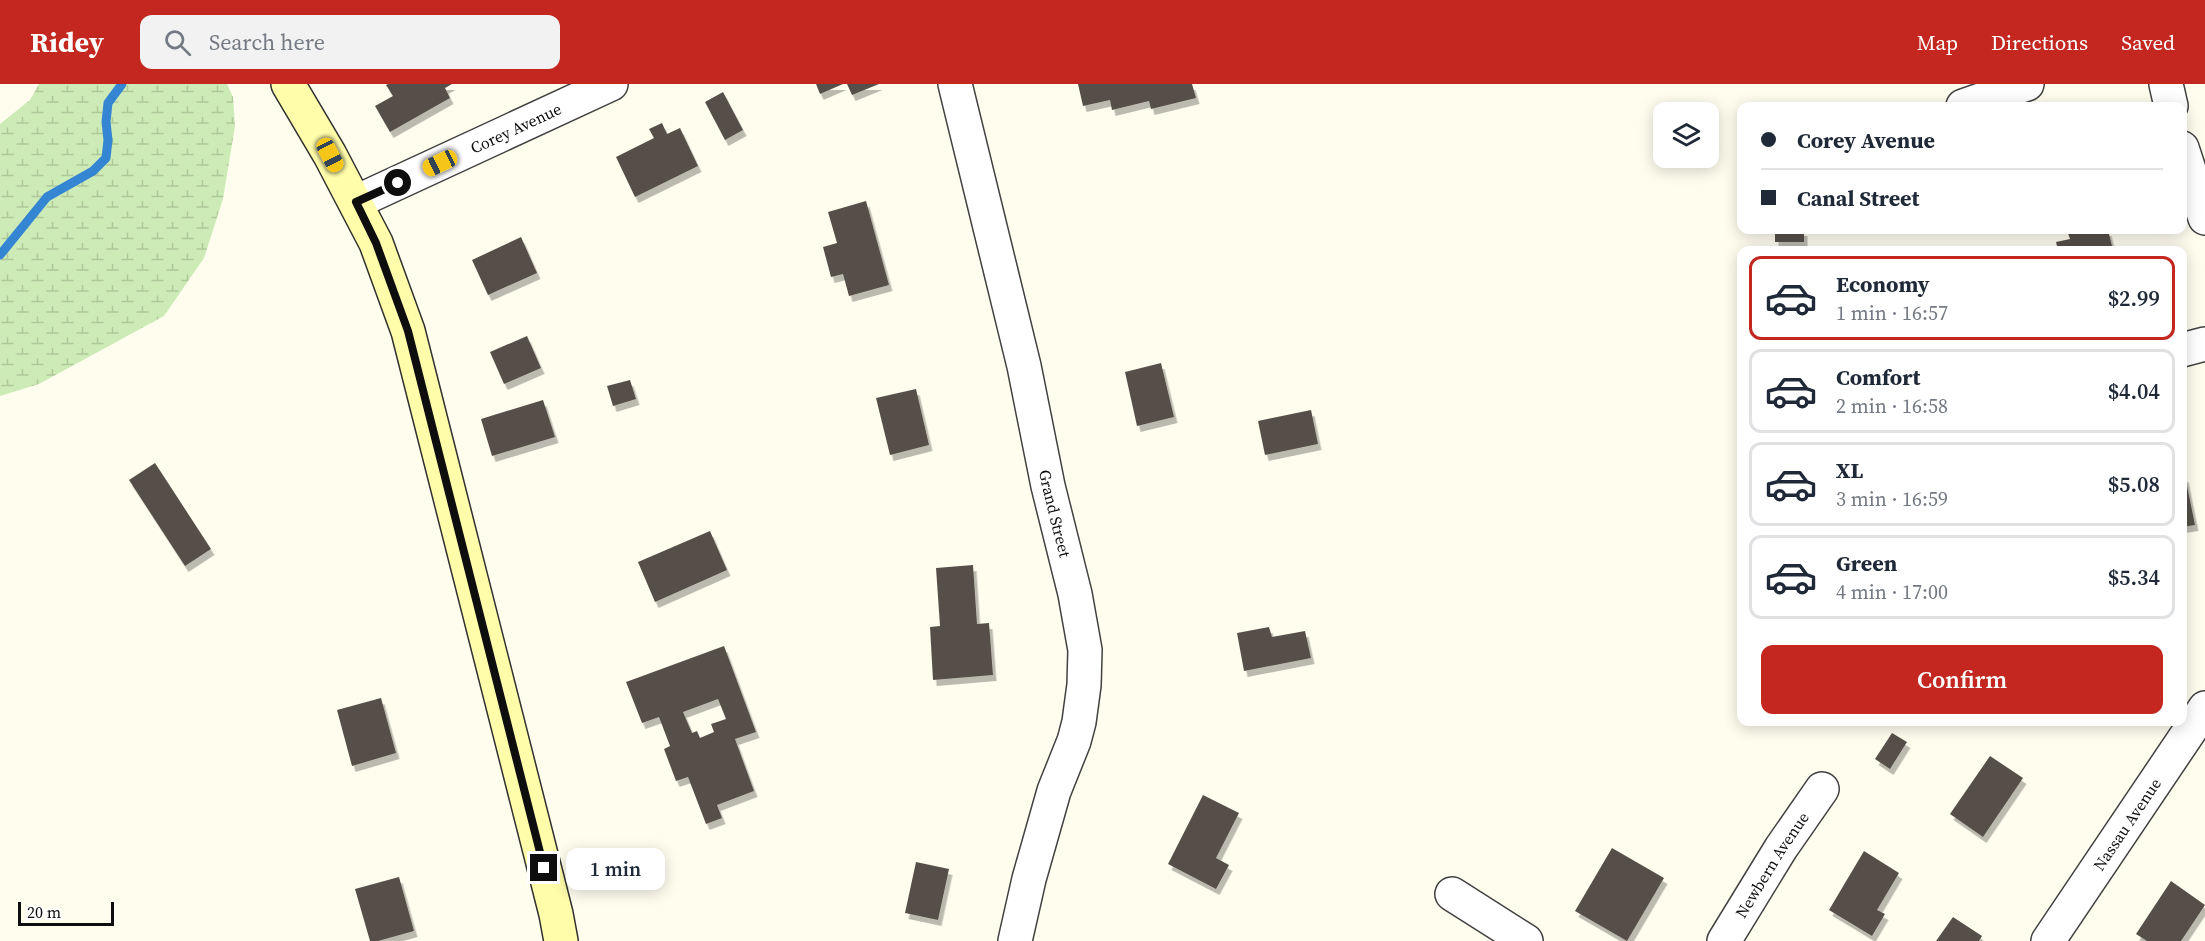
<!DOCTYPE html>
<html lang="en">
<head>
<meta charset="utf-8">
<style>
	body { margin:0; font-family:"Source Serif 4",serif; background:#f2f2f3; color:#1f2937; height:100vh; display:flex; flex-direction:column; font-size:22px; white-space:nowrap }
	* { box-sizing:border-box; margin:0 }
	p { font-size:20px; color:#747a83 }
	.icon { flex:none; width:33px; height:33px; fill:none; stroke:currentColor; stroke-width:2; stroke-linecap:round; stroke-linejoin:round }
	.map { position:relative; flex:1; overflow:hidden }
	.sheet { position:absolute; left:1737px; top:162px; width:450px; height:480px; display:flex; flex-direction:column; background:#fff; border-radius:12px; box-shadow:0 3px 15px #0003 }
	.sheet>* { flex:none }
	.top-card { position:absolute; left:1737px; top:18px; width:450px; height:132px; border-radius:12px; box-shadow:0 3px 15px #0003; display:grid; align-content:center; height:132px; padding:0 24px; background:#fff }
	.buttons { position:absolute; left:1653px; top:18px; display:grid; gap:12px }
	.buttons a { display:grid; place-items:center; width:66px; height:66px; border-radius:12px; background:#fff; box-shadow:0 3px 15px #0003; font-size:30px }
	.scale { position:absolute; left:18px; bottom:15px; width:96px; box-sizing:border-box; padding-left:6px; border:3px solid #0e0e0e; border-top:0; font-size:16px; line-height:21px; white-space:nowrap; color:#0e0e0e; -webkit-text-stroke:4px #fff; paint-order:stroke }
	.end { position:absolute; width:27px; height:27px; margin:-14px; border:8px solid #0e0e0e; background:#fff; box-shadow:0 0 0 3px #fff }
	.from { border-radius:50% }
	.bubble { position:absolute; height:42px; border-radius:12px; background:#fff; box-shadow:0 3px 15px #0003; font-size:20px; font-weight:600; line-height:42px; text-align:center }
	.car { position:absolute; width:18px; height:36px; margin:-18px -9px; border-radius:8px; box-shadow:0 0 4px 2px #0007; background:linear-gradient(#f5c518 24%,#345 0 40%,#f5c518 0 76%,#345 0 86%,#f5c518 0) }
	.top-card b { display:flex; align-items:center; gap:21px; height:57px; font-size:22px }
	.top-card b+b { border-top:2px solid #e0e1e3 }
	.top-card i { width:15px; height:15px; background:#1f2937 }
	ul { padding:10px 0 0; list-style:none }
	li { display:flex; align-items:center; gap:18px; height:84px; margin:0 12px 9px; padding:0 12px; border:3px solid #e0e1e3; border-radius:12px }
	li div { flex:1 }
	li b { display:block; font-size:22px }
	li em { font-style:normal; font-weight:600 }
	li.on { border-color:#c32720 }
	li>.icon { width:54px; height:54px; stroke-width:1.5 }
	.button { display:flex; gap:12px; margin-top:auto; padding:12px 24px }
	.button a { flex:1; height:69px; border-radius:12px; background:#c32720; color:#fff; font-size:24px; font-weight:600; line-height:69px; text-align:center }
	header { display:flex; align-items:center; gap:36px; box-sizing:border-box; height:84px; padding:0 30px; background:#c32720; color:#fff }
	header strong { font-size:28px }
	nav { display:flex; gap:33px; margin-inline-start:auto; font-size:21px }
	.search { width:420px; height:54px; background:#f2f2f3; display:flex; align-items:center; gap:15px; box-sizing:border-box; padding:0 21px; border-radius:12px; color:#747a83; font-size:22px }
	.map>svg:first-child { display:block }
</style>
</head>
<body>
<header>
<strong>Ridey</strong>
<div class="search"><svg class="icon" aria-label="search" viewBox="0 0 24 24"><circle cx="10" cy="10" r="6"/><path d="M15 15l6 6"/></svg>Search here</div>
<nav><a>Map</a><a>Directions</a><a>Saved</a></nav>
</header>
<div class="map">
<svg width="2205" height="857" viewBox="0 0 2205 857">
	<defs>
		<pattern id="wetland-marsh" width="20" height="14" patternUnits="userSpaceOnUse" patternTransform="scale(1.5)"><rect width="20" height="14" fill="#cdebb6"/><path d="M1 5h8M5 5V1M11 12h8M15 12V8" fill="none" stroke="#afc89b"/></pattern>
		<filter id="shadow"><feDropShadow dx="3.5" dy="6" stdDeviation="0" flood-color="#0004"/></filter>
	</defs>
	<rect width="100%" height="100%" fill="#fffdee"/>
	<path fill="url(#wetland-marsh)" d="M39,0H227L233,13L235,42L223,115L204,174L164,232L39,300L0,312V40L30,16Z"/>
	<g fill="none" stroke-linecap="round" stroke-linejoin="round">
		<path stroke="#3586d2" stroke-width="9" d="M0,171L47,113L93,87L106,74L108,56L106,38L108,19L122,0"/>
	</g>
	<path fill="#57504a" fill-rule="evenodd" filter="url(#shadow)" d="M388,0H452L445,4L450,14L390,48L375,22L393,12L386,1Z
		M816,0H843L820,10Z
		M847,0H879L852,11Z
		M1078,0H1192L1196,14L1151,25L1149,17L1112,26L1110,16L1083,22Z
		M723,8L743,46L725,56L705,18Z
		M662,39L667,50L680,44L698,82L635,113L616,73L654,54L649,45Z
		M866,117L889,201L849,212L843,190L831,193L823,163L837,159L828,128Z
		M1775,146H1804V158H1775Z
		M2067,146H2108L2113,166H2058L2056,158L2070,155Z
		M521,153L537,189L488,211L472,176Z
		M527,252L541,284L504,300L490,268Z
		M1161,279L1174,333L1137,342L1125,288Z
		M630,296L636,315L613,322L607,302Z
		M916,305L929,361L890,371L876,314Z
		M543,316L555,353L492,372L481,335Z
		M1311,326L1318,360L1265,371L1258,337Z
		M155,379L211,465L185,482L129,396Z
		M2185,392L2195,441L2182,443V393Z
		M710,447L727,486L655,518L638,478Z
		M973,481L977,540L989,539L993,591L933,596L930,543L940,542L936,484Z
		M1269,543L1272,553L1305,547L1311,574L1244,587L1237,549Z
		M724,562L756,648L735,655L754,707L717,721L722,734L706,740L688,693L676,697L664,665L670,662L659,633L642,639L626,598ZM718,615L726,635L711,640L714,648L700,654L697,647L692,649L683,628Z
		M381,614L396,669L352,682L337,626Z
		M1892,649L1907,658L1890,685L1875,675Z
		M1990,672L2023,694L1983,753L1950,730Z
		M1203,711L1239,729L1216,774L1229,781L1216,805L1168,780Z
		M1612,764L1664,794L1627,857L1575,827Z
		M1864,767L1899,789L1877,826L1885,830L1872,852L1829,826Z
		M916,778L949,785L938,836L905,829Z
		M399,793L414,847L378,857H370L355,805Z
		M2171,797L2205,821L2181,857H2147L2136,850Z
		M1953,833L1982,852L1979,857H1936Z"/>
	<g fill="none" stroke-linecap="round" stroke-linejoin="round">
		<g stroke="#414141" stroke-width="36">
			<g id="street">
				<path id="s1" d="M955,0L1024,282L1048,402L1075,510L1085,566L1084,601L1079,638L1074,657L1054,707L1029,795L1015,857"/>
				<path d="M2166,0L2171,22"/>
				<path d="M1963,22L2027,0"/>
				<path d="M2182,64L2205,134"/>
				<path id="s2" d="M356,118L611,0"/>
				<path d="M2182,266L2205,260"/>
				<path d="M1452,810L1526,857"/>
				<path id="s3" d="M1724,857L1781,764L1822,705"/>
				<path id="s4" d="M2048,857L2205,624"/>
			</g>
		</g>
		<g stroke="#303030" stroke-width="36">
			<path id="secondary" d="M288,0L330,71L376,159L408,247L556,830L561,857"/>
		</g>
		<use href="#street" stroke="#fff" stroke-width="33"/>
		<use href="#secondary" stroke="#fffda9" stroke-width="33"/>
	</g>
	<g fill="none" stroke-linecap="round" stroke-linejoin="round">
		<path stroke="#0e0e0e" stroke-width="8" d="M398,99L356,118L376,159L408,247L544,784"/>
	</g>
	<g text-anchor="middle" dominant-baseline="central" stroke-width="6" stroke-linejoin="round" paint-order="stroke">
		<g font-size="16" fill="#0e0e0e" stroke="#fff">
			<text stroke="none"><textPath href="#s2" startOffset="176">Corey Avenue</textPath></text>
			<text stroke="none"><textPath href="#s1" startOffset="441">Grand Street</textPath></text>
			<text stroke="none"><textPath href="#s4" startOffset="141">Nassau Avenue</textPath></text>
			<text stroke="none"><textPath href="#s3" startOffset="90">Newbern Avenue</textPath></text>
		</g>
	</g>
</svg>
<div class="buttons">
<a><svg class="icon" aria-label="layers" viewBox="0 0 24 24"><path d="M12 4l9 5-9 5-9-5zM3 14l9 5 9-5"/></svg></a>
</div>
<div class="scale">20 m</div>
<i class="end from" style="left:398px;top:99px"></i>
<i class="end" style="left:544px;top:784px"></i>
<div class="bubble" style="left:566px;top:764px;width:99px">1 min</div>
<i class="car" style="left:330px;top:71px;rotate:152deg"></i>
<i class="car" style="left:440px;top:79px;rotate:245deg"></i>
<div class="top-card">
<b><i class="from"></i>Corey Avenue</b>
<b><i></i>Canal Street</b>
</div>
<section class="sheet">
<ul>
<li class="on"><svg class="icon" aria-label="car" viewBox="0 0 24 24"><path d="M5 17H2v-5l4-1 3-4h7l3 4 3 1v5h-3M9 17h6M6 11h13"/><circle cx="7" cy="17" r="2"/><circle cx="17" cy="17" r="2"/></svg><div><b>Economy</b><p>1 min · 16:57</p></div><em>$2.99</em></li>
<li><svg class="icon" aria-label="car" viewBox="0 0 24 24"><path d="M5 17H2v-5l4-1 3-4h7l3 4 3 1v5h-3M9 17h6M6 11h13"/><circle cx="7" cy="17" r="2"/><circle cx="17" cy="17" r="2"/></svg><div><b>Comfort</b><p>2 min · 16:58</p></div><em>$4.04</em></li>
<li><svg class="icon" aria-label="car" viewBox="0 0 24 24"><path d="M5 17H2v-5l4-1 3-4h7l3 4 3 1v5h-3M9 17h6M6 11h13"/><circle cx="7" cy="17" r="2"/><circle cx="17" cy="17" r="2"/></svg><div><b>XL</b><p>3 min · 16:59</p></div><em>$5.08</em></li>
<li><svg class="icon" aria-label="car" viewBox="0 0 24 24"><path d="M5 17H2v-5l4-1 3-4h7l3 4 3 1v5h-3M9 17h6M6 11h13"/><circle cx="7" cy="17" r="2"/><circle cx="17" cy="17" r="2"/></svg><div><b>Green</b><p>4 min · 17:00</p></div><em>$5.34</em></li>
</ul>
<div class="button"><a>Confirm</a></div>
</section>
</div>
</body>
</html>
